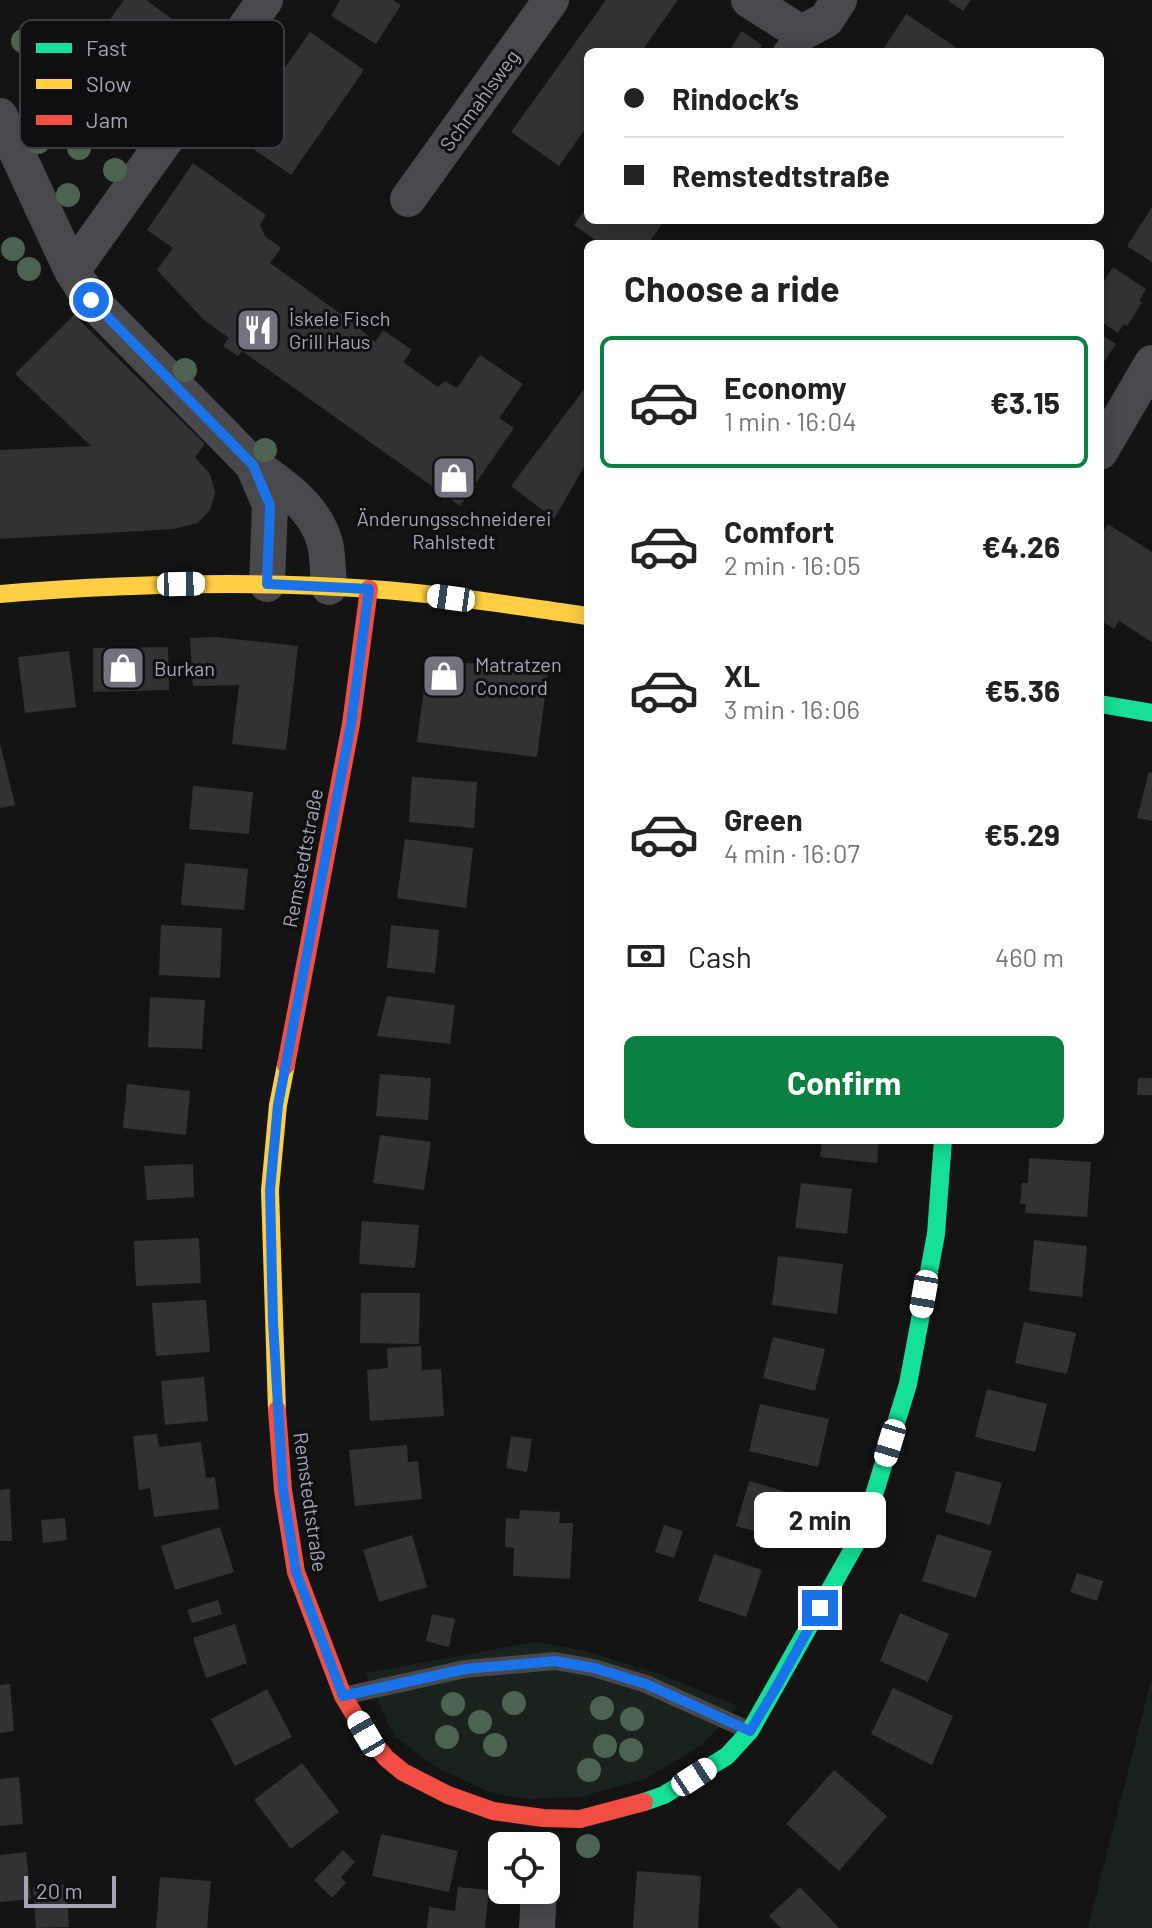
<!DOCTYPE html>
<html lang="en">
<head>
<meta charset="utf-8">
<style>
	body { margin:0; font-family:Barlow,sans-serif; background:#f2f2f2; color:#222; height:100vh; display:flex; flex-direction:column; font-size:30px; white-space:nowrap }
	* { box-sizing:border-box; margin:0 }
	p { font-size:26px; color:#767676 }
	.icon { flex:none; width:44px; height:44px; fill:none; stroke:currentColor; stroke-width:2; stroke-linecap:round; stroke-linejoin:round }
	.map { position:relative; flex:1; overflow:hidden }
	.side { position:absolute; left:584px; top:240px; width:520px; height:904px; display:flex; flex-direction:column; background:#fff; border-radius:12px; box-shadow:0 4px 20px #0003 }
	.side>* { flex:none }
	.banner { position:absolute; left:584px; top:48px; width:520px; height:176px; border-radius:12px; box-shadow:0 4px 20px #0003; display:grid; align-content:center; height:176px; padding:0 40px; background:#fff }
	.tools { position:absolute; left:488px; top:1832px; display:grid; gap:16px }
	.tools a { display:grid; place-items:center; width:72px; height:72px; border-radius:12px; background:#fff; box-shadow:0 4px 20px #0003; font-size:40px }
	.scale { position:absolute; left:24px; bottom:20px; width:92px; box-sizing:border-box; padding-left:8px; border:4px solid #a4a6b7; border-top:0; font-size:22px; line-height:28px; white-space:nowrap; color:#a4a6b7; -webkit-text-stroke:6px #0f0e10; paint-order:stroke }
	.end { position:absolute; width:36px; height:36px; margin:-18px; border:10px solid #1a73e8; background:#fff; box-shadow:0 0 0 4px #fff }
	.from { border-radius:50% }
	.bubble { position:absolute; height:56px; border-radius:12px; background:#fff; box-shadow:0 4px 20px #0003; font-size:26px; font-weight:700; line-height:56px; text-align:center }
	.car { position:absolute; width:24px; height:48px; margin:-24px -12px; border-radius:10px; box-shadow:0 0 6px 2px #0007; background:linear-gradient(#fff 24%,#345 0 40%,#fff 0 76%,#345 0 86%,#fff 0) }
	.banner b { display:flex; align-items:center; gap:28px; height:76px; font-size:30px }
	.banner b+b { border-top:2px solid #e0e0e0 }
	.banner i { width:20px; height:20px; background:#222 }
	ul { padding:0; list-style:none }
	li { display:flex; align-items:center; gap:24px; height:132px; margin:0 16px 12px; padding:0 24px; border:4px solid transparent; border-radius:12px }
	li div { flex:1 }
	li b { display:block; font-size:30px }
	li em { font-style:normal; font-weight:700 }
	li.active { border-color:#0b8043 }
	li>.icon { width:72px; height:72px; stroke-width:1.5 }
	h2 { padding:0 40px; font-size:36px; line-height:96px }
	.pay { display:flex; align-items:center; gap:20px; height:88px; padding:0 40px; font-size:30px }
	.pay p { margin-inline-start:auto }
	.primary-button { display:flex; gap:16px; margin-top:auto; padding:16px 40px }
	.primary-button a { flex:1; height:92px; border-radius:12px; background:#0b8043; color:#fff; font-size:32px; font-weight:700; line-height:92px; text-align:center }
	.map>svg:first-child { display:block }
</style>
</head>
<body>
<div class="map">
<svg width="1152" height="1928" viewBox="0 0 1152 1928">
	<rect width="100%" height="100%" fill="#141414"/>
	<path fill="#1a221d" d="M534,1642L582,1650L660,1674L738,1706L702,1745L645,1779L580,1797L526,1799L489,1792L437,1768L394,1736L365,1673Z
		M1152,1677V1928H1088Z"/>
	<path fill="#323234" d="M124,0H146L175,21L140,71L96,39Z
		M340,0H393L401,5L376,44L331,16Z
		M606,0H678L641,52H588V125L559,166L511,132Z
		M947,0H971L963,11Z
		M906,14L957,48L954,52H891L884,48Z
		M742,31L762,45L758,52H728Z
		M310,32L364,70L291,175L236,137Z
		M193,163L266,215L260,225L265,236L281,248L270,263L352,322L375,342L383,330L412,350L403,362L438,387L445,381L457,388L480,355L523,384L499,418L514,428L460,506L242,351L238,356L223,346L229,338L204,320L157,270L173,248L147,230Z
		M588,205V220H665L648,244H601L574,225Z
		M1152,207V262L1127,246Z
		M1113,267L1146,289L1139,301L1142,303L1127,326L1124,324L1118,333L1100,321V287Z
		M74,315L205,444L195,457L210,474L215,493L210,510L198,523L174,529L0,539V450L91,446L15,374Z
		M1100,334L1116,344L1100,368Z
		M588,384V460L554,519L511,486Z
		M1108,524L1152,552V642L1119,621L1114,629L1100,620V537Z
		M216,637L298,646L286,750L232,744L239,685L193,686L190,638Z
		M168,647L169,690L93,692V648Z
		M69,651L76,707L25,713L18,657Z
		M428,658L548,673L537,757L417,742Z
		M0,743L15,805L0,808Z
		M1149,772L1152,773V821L1137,818Z
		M412,777L477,782L474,828L409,822Z
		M193,786L253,792L249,834L189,829Z
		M405,839L473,848L466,908L397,898Z
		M185,863L248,869L244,910L181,905Z
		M161,925L222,928L220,978L159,975Z
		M391,925L439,930L435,973L387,968Z
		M387,996L455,1005L450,1044L377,1036Z
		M150,997L205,1000L202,1049L148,1047Z
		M380,1074L431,1078L428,1120L376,1116Z
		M1138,1078H1152V1095H1137Z
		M127,1084L190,1091L186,1135L123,1128Z
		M380,1135L431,1142L424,1190L373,1183Z
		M822,1140H879L877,1163L820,1157Z
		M1029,1158L1091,1162L1087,1217L1025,1213L1026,1204H1020L1022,1183H1028Z
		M193,1164L194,1197L147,1200L144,1166Z
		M801,1183L852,1189L847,1234L795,1228Z
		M362,1221L419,1225L415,1268L359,1264Z
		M199,1238L201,1283L136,1286L134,1241Z
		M1034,1240L1087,1246L1082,1297L1029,1291Z
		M778,1256L843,1264L837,1314L772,1305Z
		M361,1293H420L419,1344L360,1343Z
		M206,1300L210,1352L156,1356L152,1303Z
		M1024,1322L1076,1333L1067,1374L1015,1363Z
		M773,1337L825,1349L815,1391L763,1378Z
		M421,1346L422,1370L441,1369L444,1416L370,1421L367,1370L388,1368L387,1348Z
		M204,1377L208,1421L165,1425L161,1381Z
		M987,1389L1047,1404L1035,1452L975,1437Z
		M760,1404L829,1419L818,1467L749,1451Z
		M157,1434L159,1447L201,1442L206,1478L215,1477L219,1509L154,1517L150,1488L139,1490L133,1436Z
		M511,1436L532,1439L527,1472L506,1468Z
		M407,1445L408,1462L418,1461L422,1499L355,1506L349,1450Z
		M956,1471L1002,1483L990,1525L945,1512Z
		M749,1481L801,1496L788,1541L736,1526Z
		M10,1489L12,1541H0V1490Z
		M520,1510L560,1512L559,1523H573L570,1579L513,1576L514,1548L505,1547L506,1518L519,1519Z
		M65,1518L67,1540L43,1543L41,1520Z
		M664,1525L683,1531L674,1558L655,1552Z
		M220,1527L234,1572L175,1590L161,1546Z
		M937,1534L992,1551L976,1598L922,1581Z
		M412,1535L427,1587L379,1602L363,1550Z
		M714,1554L762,1570L746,1617L698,1601Z
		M1077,1573L1103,1581L1097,1601L1070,1592Z
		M218,1600L222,1614L192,1623L187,1610Z
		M900,1613L949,1634L928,1682L880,1661Z
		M432,1614L455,1619L449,1647L426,1641Z
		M235,1624L247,1663L206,1678L193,1638Z
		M10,1684L14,1731L0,1733V1685Z
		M893,1688L953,1716L932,1765L871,1734Z
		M267,1689L292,1737L235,1766L211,1719Z
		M302,1763L339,1812L291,1849L254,1800Z
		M834,1770L887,1816L839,1871L786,1824Z
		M19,1777L23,1824L0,1826V1779Z
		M381,1834L458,1851L449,1892L372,1876Z
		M343,1850L355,1862L341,1877L346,1883L332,1898L314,1880Z
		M26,1852L31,1899L0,1902V1855Z
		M637,1871L701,1876L698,1928H633Z
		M160,1877L211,1881L207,1928H156Z
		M66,1885L69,1927L36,1928L33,1887Z
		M458,1887L489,1890L485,1928H427L429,1907L455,1911Z
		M800,1887L839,1928H781L769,1916Z"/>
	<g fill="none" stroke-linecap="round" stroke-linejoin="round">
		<path stroke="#48484d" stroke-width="18" d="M781,52L797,31
			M343,1696L465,1669L555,1661L594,1668L646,1684L750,1731"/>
		<path stroke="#48484d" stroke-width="36" d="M749,0L801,33L826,20L839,0
			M0,116L72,271L91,300L253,465C283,485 319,510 326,548C328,561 328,574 329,587
			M408,199L551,0
			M72,271L265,0
			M1100,452L1152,363
			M253,465L270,505L267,584
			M537,1928L539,1890"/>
		<path stroke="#16e098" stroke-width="18" d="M1100,704L1152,713
			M644,1802L664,1795L727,1756L750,1731L863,1531L908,1384L936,1234L943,1140"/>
		<path stroke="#ffcf43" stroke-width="18" d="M0,594C123,584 247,580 371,589C444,594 516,606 588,616
			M277,1410L270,1190L278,1105L286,1065"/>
		<path stroke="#f24e42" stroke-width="18" d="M286,1065L351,724L369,589
			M277,1410L283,1490L296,1572L343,1696L366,1734L386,1758L403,1772L448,1795L493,1811L543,1818L580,1819L644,1802"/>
	</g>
	<g fill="#4c6352">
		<circle cx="23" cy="41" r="12"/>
		<circle cx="38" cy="142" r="12"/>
		<circle cx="79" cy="148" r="12"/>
		<circle cx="115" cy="170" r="12"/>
		<circle cx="68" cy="195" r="12"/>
		<circle cx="13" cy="249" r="12"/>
		<circle cx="29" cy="269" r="12"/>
		<circle cx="185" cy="370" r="12"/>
		<circle cx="265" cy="450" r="12"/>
		<circle cx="514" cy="1703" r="12"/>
		<circle cx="453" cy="1704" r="12"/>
		<circle cx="602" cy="1708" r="12"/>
		<circle cx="632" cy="1719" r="12"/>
		<circle cx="480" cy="1722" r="12"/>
		<circle cx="447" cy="1737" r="12"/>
		<circle cx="495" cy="1745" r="12"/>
		<circle cx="605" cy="1746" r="12"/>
		<circle cx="631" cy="1750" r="12"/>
		<circle cx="589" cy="1770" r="12"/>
		<circle cx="588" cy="1846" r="12"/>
	</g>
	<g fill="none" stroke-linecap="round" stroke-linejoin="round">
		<path stroke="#1a73e8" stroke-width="10" d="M91,300L253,465L270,505L267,584L369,589L351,724L278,1105L270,1190L273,1322L283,1490L296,1572L343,1696L465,1669L555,1661L594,1668L646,1684L750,1731L777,1686L820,1608"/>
	</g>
	<defs>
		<g id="restaurant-square" transform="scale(2.3)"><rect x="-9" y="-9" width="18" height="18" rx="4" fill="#72737e" stroke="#0f0e10"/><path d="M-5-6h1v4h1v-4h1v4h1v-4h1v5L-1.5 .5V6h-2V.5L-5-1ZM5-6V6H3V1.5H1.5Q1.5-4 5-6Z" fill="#fff"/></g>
		<g id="shop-square" transform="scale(2.3)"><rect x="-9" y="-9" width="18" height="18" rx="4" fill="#72737e" stroke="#0f0e10"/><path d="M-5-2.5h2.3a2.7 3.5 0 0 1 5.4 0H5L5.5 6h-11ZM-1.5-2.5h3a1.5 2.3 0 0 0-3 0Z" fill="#fff"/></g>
	</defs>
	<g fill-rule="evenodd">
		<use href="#restaurant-square" x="258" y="330"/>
		<use href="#shop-square" x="454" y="478"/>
		<use href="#shop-square" x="123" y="668"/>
		<use href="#shop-square" x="444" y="676"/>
	</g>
	<g text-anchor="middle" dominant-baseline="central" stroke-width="6" stroke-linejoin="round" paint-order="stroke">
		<g font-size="20" fill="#a4a6b7" stroke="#0f0e10">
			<text transform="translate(479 100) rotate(-54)">Schmahlsweg</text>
			<text transform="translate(302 858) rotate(-79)">Remstedtstraße</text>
			<text transform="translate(311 1502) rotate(82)">Remstedtstraße</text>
		</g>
		<g font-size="20" fill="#a4a6b7" stroke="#0f0e10" text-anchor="start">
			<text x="289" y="318">İskele Fisch<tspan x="289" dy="23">Grill Haus</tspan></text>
			<text x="454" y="518" text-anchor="middle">Änderungsschneiderei<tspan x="454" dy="23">Rahlstedt</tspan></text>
			<text x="475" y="664">Matratzen<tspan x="475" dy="23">Concord</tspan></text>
			<text x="154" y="668">Burkan</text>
		</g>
	</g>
	<rect x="20" y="20" width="264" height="128" rx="12" fill="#0f0e10" stroke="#3c3c42" stroke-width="2"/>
	<rect x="36" y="43" width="36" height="10" fill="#16e098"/>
	<rect x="36" y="79" width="36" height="10" fill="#ffcf43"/>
	<rect x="36" y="115" width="36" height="10" fill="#f24e42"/>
	<g font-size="22" fill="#a4a6b7">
		<text x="86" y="56">Fast</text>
		<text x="86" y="92">Slow</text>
		<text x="86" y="128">Jam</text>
	</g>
</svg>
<div class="tools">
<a><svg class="icon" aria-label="locate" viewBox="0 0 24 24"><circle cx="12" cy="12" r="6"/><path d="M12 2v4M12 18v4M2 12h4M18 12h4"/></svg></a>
</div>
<div class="scale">20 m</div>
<i class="end from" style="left:91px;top:300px"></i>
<i class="end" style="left:820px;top:1608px"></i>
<div class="bubble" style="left:754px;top:1492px;width:132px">2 min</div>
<i class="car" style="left:181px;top:584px;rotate:89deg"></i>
<i class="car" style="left:451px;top:598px;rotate:278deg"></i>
<i class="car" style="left:924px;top:1294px;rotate:190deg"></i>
<i class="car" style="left:890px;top:1443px;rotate:197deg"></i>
<i class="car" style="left:366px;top:1734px;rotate:330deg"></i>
<i class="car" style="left:694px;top:1777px;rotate:57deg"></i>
<div class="banner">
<b><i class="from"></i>Rindock’s</b>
<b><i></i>Remstedtstraße</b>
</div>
<section class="side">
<h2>Choose a ride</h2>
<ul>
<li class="active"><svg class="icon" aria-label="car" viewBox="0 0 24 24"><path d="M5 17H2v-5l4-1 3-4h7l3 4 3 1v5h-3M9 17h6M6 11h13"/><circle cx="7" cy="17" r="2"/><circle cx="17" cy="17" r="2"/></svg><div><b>Economy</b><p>1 min · 16:04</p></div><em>€3.15</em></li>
<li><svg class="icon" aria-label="car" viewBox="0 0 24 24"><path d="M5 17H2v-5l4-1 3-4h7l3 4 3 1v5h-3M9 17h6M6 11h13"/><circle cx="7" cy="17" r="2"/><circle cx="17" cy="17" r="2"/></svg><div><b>Comfort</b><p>2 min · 16:05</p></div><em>€4.26</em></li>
<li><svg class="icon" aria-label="car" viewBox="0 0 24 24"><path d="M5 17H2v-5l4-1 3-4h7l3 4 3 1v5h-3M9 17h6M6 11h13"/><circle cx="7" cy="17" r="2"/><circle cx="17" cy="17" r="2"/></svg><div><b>XL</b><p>3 min · 16:06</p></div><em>€5.36</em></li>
<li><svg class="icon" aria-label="car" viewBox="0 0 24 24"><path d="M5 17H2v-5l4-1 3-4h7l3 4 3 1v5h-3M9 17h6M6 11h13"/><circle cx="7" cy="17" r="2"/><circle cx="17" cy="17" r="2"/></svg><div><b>Green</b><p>4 min · 16:07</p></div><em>€5.29</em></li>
</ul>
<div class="pay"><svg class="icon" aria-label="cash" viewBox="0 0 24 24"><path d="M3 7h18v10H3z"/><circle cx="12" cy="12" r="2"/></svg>Cash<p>460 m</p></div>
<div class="primary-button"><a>Confirm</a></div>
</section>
</div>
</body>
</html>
